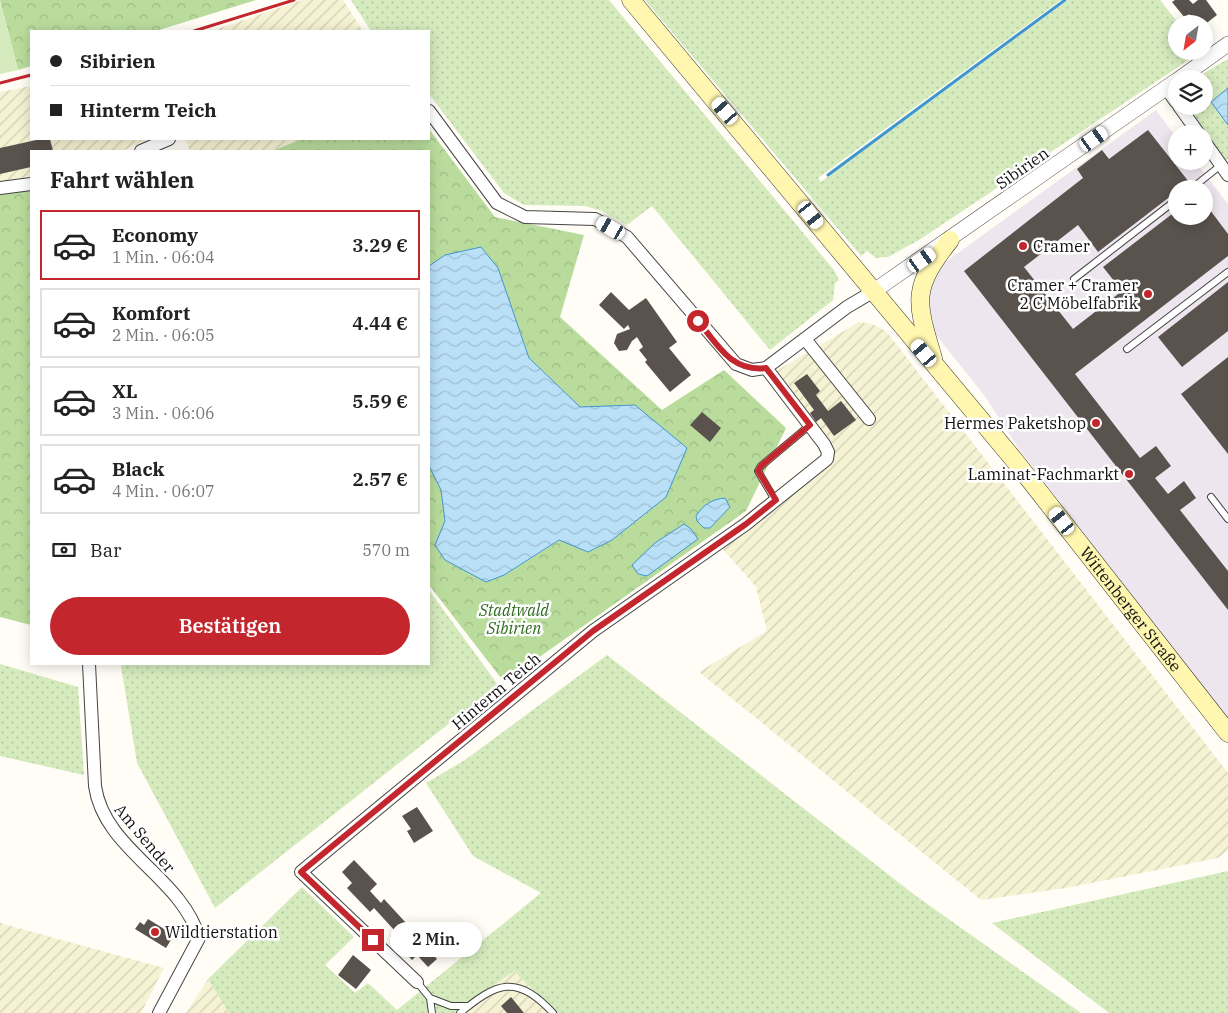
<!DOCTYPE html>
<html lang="de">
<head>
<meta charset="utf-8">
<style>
	body { margin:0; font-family:"IBM Plex Serif",serif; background:#f2f2f2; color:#222; height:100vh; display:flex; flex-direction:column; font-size:19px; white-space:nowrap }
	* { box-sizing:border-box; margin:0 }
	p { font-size:16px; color:#767676 }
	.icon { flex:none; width:28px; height:28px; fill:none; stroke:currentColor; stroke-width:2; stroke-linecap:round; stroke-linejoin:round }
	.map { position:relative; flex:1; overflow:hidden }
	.panel { position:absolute; left:30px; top:150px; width:400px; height:515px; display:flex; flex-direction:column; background:#fff; border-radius:0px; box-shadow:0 2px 12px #0003 }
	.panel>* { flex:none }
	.guide { position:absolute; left:30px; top:30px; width:400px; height:110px; border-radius:0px; box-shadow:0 2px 12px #0003; display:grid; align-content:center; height:110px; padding:0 20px; background:#fff }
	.needle { width:32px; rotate:211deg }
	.tools { position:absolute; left:1168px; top:15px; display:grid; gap:10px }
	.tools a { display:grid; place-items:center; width:45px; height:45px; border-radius:50%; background:#fff; box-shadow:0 2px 12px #0003; font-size:25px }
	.end { position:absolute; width:22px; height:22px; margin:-11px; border:6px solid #c4262e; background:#fff; box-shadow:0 0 0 2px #fff }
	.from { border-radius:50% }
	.bubble { position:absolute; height:35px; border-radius:18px; background:#fff; box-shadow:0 2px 12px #0003; font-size:16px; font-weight:600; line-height:35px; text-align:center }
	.car { position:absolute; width:15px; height:30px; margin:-15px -8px; border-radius:6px; box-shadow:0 0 4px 1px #0007; background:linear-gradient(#fff 24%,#345 0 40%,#fff 0 76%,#345 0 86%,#fff 0) }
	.guide b { display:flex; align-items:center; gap:18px; height:48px; font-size:19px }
	.guide b+b { border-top:1px solid #e0e0e0 }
	.guide i { width:12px; height:12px; background:#222 }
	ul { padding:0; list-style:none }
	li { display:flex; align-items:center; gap:15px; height:70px; margin:0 10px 8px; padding:0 10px; border:2px solid #e0e0e0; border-radius:0px }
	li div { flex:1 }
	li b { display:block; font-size:19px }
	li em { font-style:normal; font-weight:600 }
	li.selected { border-color:#c4262e }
	li>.icon { width:45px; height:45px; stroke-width:1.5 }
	h2 { padding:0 20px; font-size:22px; line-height:60px }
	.pay { display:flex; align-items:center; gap:12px; height:55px; padding:0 20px; font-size:19px }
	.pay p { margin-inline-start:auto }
	.primary-button { display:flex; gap:10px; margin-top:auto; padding:10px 20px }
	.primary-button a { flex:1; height:58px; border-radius:30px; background:#c4262e; color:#fff; font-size:20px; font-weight:600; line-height:58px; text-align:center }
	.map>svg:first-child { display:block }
</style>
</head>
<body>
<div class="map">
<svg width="1228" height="1013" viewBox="0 0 1228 1013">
	<defs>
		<pattern id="farmland-furrows" width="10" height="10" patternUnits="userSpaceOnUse" patternTransform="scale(1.25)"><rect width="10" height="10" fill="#f6f3d4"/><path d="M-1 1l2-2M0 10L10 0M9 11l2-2" fill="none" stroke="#d2cfb5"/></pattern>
		<pattern id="grass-dots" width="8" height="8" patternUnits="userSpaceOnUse" patternTransform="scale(1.25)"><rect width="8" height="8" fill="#d5ebbd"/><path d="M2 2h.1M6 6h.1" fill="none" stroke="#b6c8a1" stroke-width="1.8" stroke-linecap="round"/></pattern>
		<pattern id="forest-crowns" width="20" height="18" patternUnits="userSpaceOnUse" patternTransform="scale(1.25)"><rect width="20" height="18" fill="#b9dc9c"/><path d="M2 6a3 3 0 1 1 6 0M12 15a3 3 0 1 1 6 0" fill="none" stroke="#9ebc85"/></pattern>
		<pattern id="water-waves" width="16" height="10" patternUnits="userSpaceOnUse" patternTransform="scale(1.25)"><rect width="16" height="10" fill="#b9e0f7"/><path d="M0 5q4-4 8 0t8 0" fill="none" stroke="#9ebfd3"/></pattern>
	</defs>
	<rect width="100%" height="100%" fill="#fffdf5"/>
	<path fill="#eee6ef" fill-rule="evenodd" d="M1156,110L1176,137V161H1195L1228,204V721L1019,449L984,395L936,335L928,319L926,302L931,280L944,263ZM1176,189H1204V216H1176Z"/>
	<path fill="url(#farmland-furrows)" d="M302,0H343L363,31H211Z
		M31,86V139H149L122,151H31V176L0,183V92Z
		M185,139H302L272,151H190Z
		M859,322L872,324L886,331L1228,773V850L1218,858L1066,888L981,900L699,672L767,631L756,587L714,539L833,446L773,373Z
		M0,923L164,968L141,1013H0Z
		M514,971L556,1013H455Z
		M208,979L229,1013H186Z"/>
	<path fill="url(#grass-dots)" d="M351,0H609L834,270L839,280L835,283L833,300L770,350L652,206L627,225L602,211L585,206L524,205L504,193L429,94V31H371Z
		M645,0H1061L818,178L821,182L1068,0H1160L1179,24H1176V51H1202L919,240L888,257L876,258L867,251L861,256Z
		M1228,59V159L1225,161L1187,106H1204V79H1194Z
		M429,590L498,685L215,908L137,763L121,666L122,664H429Z
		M607,655L916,896L1081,1013H556L514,971L455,1013H229L208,979L302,887L354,937L325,965L355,993L368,983L397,1010L541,893L473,856L426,783L465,760Z
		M0,664L78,687L84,775L0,756Z
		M1228,871V1013H1109L992,923Z"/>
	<path fill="url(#forest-crowns)" d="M0,0H256L156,31H31V66L18,70Z
		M429,129L495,217L584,235L560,317L662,410L724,370L786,428L746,511L504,682L429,585V466L441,490L445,521L504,575L560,540L588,552L612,540L666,497L635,405L580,407L529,358L498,268L445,255L429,266V151H272L302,139H429Z
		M31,189V625L0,617V195Z"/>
	<path fill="#d5ebbd" d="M0,0L18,70L0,74Z"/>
	<path fill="url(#water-waves)" stroke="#3f96cf" d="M1228,88V125L1211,102Z
		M481,247L498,268L529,358L580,407L635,405L687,448L666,497L612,540L588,552L559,540L504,575L486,582L445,560L435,545L445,521L441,490L429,466V266L445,255Z
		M725,498L730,507L710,528H704L697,521L696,516C703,505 712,499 725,498Z
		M684,524L691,529L698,539L647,576L638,574L632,565L655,543Z"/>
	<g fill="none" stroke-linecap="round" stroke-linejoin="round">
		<path stroke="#3f96cf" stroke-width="3" d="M828,175L1065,0"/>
	</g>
	<path fill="#5a524d" d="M1175,0H1189L1193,4L1198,0H1206L1217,15L1204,25L1197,24L1189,14L1185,18L1172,2Z
		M1148,130L1189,182L1180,189H1176V192L1098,252L1078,225L1024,267L1073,329L1122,291L1103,267L1176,211V216H1204V202L1228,234V256L1075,374L1140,458L1156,446L1171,466L1155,478L1168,494L1184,481L1196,498L1180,510L1228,571V610L964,271L1083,178L1077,169L1102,150L1109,159Z
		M41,139H50L53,151H31V167L0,174V148Z
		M1228,282V331L1182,367L1158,337Z
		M611,292L629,310L646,298L677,342L669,348L691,375L670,392L645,362L647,360L639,350L643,347L637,337L632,341L627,350L619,351L614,343L617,334L630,329L628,325L624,329L599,305Z
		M1228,357V454L1181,394Z
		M807,374L820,391L816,395L828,411L841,401L856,420L834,436L821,418L816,422L810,413L814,410L794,383Z
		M702,412L721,428L710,442L690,425Z
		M417,807L433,831L414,843L407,831L411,829L402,816Z
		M354,860L377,884L370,891L381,903L384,899L407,924L403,928L421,948L425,945L437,959L428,967L417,955L412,960L390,936L395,931L374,908L370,912L347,888L352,883L342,872Z
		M148,919L174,935L166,948L135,929L140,922L144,925Z
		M353,955L371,970L356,989L338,975Z
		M511,997L524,1013H507L501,1006Z"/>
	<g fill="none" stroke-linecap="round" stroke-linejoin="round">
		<g stroke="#444" stroke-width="8">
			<path id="service" d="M1191,189L1221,165
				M1074,279L1176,200
				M1127,349L1228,272
				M1211,497L1228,519
				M775,500L758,471L761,466L810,425
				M417,982L430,998L432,1013
				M430,998L451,1006H468
				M460,1013C496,983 517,973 553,1013"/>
		</g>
		<g stroke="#444" stroke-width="14">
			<path id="minor" d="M1166,88L1176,102
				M1179,106L1199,134
				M429,111L497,203L525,217L595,219L627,237L736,364L752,370L766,368L847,307L874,291
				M1204,141L1228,175
				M141,151L169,139
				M0,188L31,184
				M805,339L869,419
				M89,664L95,786C104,850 182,877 199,938L159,1013
				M417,982L301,872L593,631L746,524L827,459L828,452L824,444L766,368"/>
		</g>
		<g stroke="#444" stroke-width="16">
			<path id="tertiary" d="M1179,79L1228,44
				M874,291L1176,81"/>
		</g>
		<g stroke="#333" stroke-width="19">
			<g id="secondary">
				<path id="s1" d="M631,0L1015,461L1228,733"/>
				<path d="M933,358C916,301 911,289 950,240"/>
			</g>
		</g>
		<use href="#service" stroke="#fff" stroke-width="6"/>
		<use href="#minor" stroke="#fff" stroke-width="12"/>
		<use href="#tertiary" stroke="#fff" stroke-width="15"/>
		<use href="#secondary" stroke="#fff6b0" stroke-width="18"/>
		<path stroke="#c4262e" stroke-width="3" d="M194,31L294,0
			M0,83L31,75"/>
	</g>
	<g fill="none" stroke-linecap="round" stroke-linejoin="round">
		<path stroke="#c4262e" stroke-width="6" d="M373,940L301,872L593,631L746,524L776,500L758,471L761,466L810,425L766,368C731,372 718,345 698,321"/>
	</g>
	<g fill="#c4262e" stroke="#fff" stroke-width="2">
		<circle cx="1023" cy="246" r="5"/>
		<circle cx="1148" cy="294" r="5"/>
		<circle cx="1096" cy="423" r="5"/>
		<circle cx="1129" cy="474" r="5"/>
		<circle cx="155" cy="932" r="5"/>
	</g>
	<g text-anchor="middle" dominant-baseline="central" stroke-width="5" stroke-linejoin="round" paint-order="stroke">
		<g font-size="16" fill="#111" stroke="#fff">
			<text transform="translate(1022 168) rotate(-35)">Sibirien</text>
			<text stroke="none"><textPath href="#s1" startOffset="788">Wittenberger Straße</textPath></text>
			<text transform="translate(496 691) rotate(-40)">Hinterm Teich</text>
			<text transform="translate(145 838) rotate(50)">Am Sender</text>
		</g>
		<g font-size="16" fill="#111" stroke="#fff" text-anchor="end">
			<text x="1033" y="246" text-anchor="start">Cramer</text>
			<text x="1138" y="285">Cramer + Cramer<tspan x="1138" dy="18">2 C Möbelfabrik</tspan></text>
			<text x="1086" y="423">Hermes Paketshop</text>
			<text x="1119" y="474">Laminat-Fachmarkt</text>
			<text x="165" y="932" text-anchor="start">Wildtierstation</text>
		</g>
		<g font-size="16" font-style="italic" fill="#2f6b1f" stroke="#fff">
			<text x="514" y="610">Stadtwald<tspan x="514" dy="18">Sibirien</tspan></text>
		</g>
	</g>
</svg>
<div class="tools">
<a><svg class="needle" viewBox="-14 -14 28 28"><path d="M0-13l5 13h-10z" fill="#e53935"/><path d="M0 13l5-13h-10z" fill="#767676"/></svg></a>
<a><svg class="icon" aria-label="layers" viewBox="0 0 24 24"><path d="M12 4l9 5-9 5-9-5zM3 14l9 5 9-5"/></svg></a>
<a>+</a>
<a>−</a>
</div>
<i class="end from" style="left:698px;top:321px"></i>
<i class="end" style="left:373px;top:940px"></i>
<div class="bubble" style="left:390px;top:922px;width:92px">2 Min.</div>
<i class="car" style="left:725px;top:111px;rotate:319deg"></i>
<i class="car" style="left:1094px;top:139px;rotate:55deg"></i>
<i class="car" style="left:811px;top:215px;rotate:141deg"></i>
<i class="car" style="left:611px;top:228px;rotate:300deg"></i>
<i class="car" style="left:922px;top:260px;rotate:55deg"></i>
<i class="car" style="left:924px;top:353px;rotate:320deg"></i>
<i class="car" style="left:1062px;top:521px;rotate:322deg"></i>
<div class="guide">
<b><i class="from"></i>Sibirien</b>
<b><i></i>Hinterm Teich</b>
</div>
<section class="panel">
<h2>Fahrt wählen</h2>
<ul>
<li class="selected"><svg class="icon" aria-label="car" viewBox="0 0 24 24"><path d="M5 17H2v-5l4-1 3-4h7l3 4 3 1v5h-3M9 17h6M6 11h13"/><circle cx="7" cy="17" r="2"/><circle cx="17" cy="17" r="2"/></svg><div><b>Economy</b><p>1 Min. · 06:04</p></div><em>3.29 €</em></li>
<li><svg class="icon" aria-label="car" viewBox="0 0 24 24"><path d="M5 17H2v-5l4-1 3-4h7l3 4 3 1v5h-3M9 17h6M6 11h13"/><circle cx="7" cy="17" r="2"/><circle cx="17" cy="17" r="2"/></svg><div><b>Komfort</b><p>2 Min. · 06:05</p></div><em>4.44 €</em></li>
<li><svg class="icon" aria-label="car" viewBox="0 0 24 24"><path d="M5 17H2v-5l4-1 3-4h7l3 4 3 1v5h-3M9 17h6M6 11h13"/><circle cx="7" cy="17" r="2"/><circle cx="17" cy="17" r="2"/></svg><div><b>XL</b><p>3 Min. · 06:06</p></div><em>5.59 €</em></li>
<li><svg class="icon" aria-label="car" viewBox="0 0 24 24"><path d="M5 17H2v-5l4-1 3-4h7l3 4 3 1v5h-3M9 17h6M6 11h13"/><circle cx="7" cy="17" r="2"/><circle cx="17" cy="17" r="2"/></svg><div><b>Black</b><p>4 Min. · 06:07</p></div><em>2.57 €</em></li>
</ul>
<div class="pay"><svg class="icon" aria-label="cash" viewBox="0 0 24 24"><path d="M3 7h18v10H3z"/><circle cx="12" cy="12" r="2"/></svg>Bar<p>570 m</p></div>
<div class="primary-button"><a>Bestätigen</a></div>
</section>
</div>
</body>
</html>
